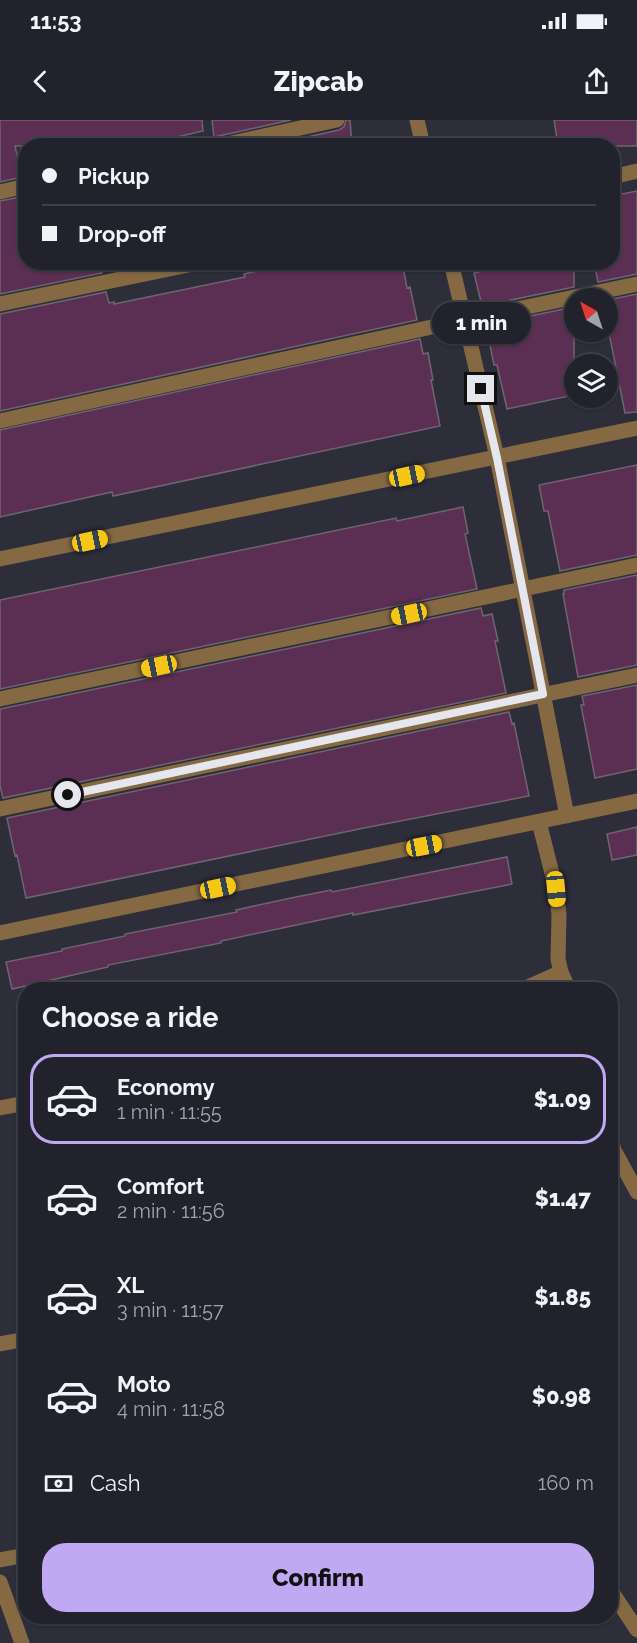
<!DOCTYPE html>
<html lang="en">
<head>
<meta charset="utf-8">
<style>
	body { margin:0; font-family:Raleway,sans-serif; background:#2a2a34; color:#f1f3f6; height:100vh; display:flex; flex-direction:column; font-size:22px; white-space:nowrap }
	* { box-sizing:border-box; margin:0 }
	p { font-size:20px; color:#a2a4a9 }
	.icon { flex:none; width:33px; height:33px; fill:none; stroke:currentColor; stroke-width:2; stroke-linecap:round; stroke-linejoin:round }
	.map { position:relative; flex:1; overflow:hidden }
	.details { position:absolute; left:18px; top:862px; width:600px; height:642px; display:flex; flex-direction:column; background:#22222c; border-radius:24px; box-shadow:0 2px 4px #0004,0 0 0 2px #3f3f48 }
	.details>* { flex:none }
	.top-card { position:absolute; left:18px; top:18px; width:602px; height:132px; border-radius:24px; box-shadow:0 2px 4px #0004,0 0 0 2px #3f3f48; display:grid; align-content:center; height:132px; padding:0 24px; background:#22222c }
	.needle { width:39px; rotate:321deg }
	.tools { position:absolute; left:564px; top:168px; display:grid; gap:12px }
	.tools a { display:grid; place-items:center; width:54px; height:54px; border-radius:50%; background:#22222c; box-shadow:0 2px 4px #0004,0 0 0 2px #3f3f48; font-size:30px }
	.end { position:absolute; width:27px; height:27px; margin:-14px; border:8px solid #e6e6ee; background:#111; box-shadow:0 0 0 3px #111 }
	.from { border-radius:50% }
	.bubble { position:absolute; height:42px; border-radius:21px; background:#22222c; box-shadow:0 2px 4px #0004,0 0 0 2px #3f3f48; font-size:20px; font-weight:800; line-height:42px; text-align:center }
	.car { position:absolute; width:18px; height:36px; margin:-18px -9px; border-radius:8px; box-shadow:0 0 4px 2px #0007; background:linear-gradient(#f5c518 24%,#345 0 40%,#f5c518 0 76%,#345 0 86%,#f5c518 0) }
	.top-card b { display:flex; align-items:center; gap:21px; height:57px; font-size:22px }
	.top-card b+b { border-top:2px solid #3f3f48 }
	.top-card i { width:15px; height:15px; background:#f1f3f6 }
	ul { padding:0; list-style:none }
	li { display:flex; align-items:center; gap:18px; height:90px; margin:0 12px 9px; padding:0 12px; border:3px solid transparent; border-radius:24px }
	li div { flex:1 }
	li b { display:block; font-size:22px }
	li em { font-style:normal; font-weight:800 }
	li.current { border-color:#c1a8f3 }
	li>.icon { width:54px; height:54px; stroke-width:1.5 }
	h2 { padding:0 24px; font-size:27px; line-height:72px }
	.pay { display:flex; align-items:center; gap:15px; height:66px; padding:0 24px; font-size:22px }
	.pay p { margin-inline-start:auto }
	.button { display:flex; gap:12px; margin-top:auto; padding:12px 24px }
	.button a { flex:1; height:69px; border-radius:24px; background:#c1a8f3; color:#111; font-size:24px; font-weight:800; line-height:69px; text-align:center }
	.status { display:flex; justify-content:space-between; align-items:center; height:42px; padding:0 30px; background:#22222c; direction:ltr }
	.status svg { height:16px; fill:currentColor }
	header { display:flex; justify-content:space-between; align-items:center; height:78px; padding:0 24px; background:#22222c; font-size:27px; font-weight:800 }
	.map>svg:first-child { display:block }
</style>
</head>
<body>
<div class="status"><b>11:53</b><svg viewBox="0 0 49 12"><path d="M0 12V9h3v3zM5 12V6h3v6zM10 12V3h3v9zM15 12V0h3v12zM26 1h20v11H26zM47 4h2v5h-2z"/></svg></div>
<header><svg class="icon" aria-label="back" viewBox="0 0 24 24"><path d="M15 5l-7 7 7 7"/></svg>Zipcab<svg class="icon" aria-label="share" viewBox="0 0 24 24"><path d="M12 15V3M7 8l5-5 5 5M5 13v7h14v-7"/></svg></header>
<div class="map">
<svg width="637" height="1523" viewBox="0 0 637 1523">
	<rect width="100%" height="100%" fill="#2e2e3a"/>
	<path fill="#5a2f53" stroke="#70646e" stroke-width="1.5" d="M0,0H202L203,11L138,26H15L22,57L0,62Z
		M212,0H291L214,17Z
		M346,0H350L352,26H266L339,10L344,7Z
		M554,0H637V26H558Z
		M637,71V154L598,162L594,142H612V76Z
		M26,76V142H100L102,153L0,174V81Z
		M316,142H402L407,168L410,167L417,200L0,291V194L106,172L109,183L114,182V184L245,157L244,154L284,145L285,149Z
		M524,142H574V167L482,186L474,153Z
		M637,174V292L625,293L608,208V180Z
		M574,187V275L507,289L497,245H494L486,205Z
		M420,219L423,234L428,233L433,260H431L440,306L113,376L112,372L0,397V310Z
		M637,345V435L560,451L548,391H544L539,365Z
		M463,387L468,413L465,414L477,469L0,569V480L396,398L397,401Z
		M637,455V545L578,557L563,474H564V470Z
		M481,488L483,496L492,494L498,521H495L506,573L3,678L0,666V589Z
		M637,565V649L595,658L581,585H584L582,576Z
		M509,592L512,604L514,603L529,676L364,708L26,778L17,735L15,736L7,698Z
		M637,707V735L612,740L607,714Z
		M507,737L512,764L353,795V793L221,821V823L108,845V847L12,869L6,842L62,831V829L125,816V814L237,792L236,790L291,778L331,770L332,772Z"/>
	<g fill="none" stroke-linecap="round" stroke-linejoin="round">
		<path stroke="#846943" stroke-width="15" d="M417,0L423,26
			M218,26L337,0
			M612,57L637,51
			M0,72L26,66
			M451,142L497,337L567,696
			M0,184L203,142
			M0,301L464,200L637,164
			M0,439L637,308
			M0,579L637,445
			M0,689L637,555
			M539,702L556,769L559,795L558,839L561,852L569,870
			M0,813L637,681
			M521,870L561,852
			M0,988L26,983
			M610,1015L614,1030L637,1072
			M0,1224L26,1219
			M0,1440L26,1435
			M0,1462L22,1523
			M610,1469L637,1510"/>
	</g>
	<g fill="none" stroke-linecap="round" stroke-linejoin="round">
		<path stroke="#e6e6ee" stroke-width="8" d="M68,675L543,574L497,338L481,269"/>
	</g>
</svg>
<div class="tools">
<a><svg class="needle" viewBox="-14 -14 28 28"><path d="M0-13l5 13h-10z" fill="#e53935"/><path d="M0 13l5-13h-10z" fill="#a2a4a9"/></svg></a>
<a><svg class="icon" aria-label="layers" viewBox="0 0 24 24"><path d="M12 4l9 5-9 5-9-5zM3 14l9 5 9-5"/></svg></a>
</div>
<i class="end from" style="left:68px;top:675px"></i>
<i class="end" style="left:481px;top:269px"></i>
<div class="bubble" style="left:432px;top:182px;width:99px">1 min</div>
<i class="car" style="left:407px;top:356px;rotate:78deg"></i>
<i class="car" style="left:90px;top:421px;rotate:78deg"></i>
<i class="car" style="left:409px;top:494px;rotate:258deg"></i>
<i class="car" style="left:159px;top:546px;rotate:258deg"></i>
<i class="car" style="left:424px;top:726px;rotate:79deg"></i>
<i class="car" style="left:218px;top:768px;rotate:78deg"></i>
<i class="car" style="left:556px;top:769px;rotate:175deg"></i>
<div class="top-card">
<b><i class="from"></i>Pickup</b>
<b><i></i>Drop-off</b>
</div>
<section class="details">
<h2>Choose a ride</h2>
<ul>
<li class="current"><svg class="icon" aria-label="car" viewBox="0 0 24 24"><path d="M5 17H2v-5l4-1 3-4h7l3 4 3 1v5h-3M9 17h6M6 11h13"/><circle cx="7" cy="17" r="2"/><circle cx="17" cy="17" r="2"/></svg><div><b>Economy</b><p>1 min · 11:55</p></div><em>$1.09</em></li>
<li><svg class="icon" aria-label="car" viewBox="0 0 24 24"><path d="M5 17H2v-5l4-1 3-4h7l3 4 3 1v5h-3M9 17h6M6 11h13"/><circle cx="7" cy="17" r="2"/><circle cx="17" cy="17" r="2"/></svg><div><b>Comfort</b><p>2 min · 11:56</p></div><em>$1.47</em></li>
<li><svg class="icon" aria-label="car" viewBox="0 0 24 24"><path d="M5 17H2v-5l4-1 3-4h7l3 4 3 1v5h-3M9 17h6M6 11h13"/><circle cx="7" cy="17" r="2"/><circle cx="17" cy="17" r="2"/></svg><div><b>XL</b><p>3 min · 11:57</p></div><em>$1.85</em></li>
<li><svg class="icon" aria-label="car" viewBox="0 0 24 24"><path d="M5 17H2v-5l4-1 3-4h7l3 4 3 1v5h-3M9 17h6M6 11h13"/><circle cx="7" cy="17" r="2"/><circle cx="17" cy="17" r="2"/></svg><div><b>Moto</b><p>4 min · 11:58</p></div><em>$0.98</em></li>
</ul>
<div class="pay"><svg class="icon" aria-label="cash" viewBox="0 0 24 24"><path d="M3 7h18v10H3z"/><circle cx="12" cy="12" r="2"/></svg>Cash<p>160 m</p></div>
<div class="button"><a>Confirm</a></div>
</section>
</div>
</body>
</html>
